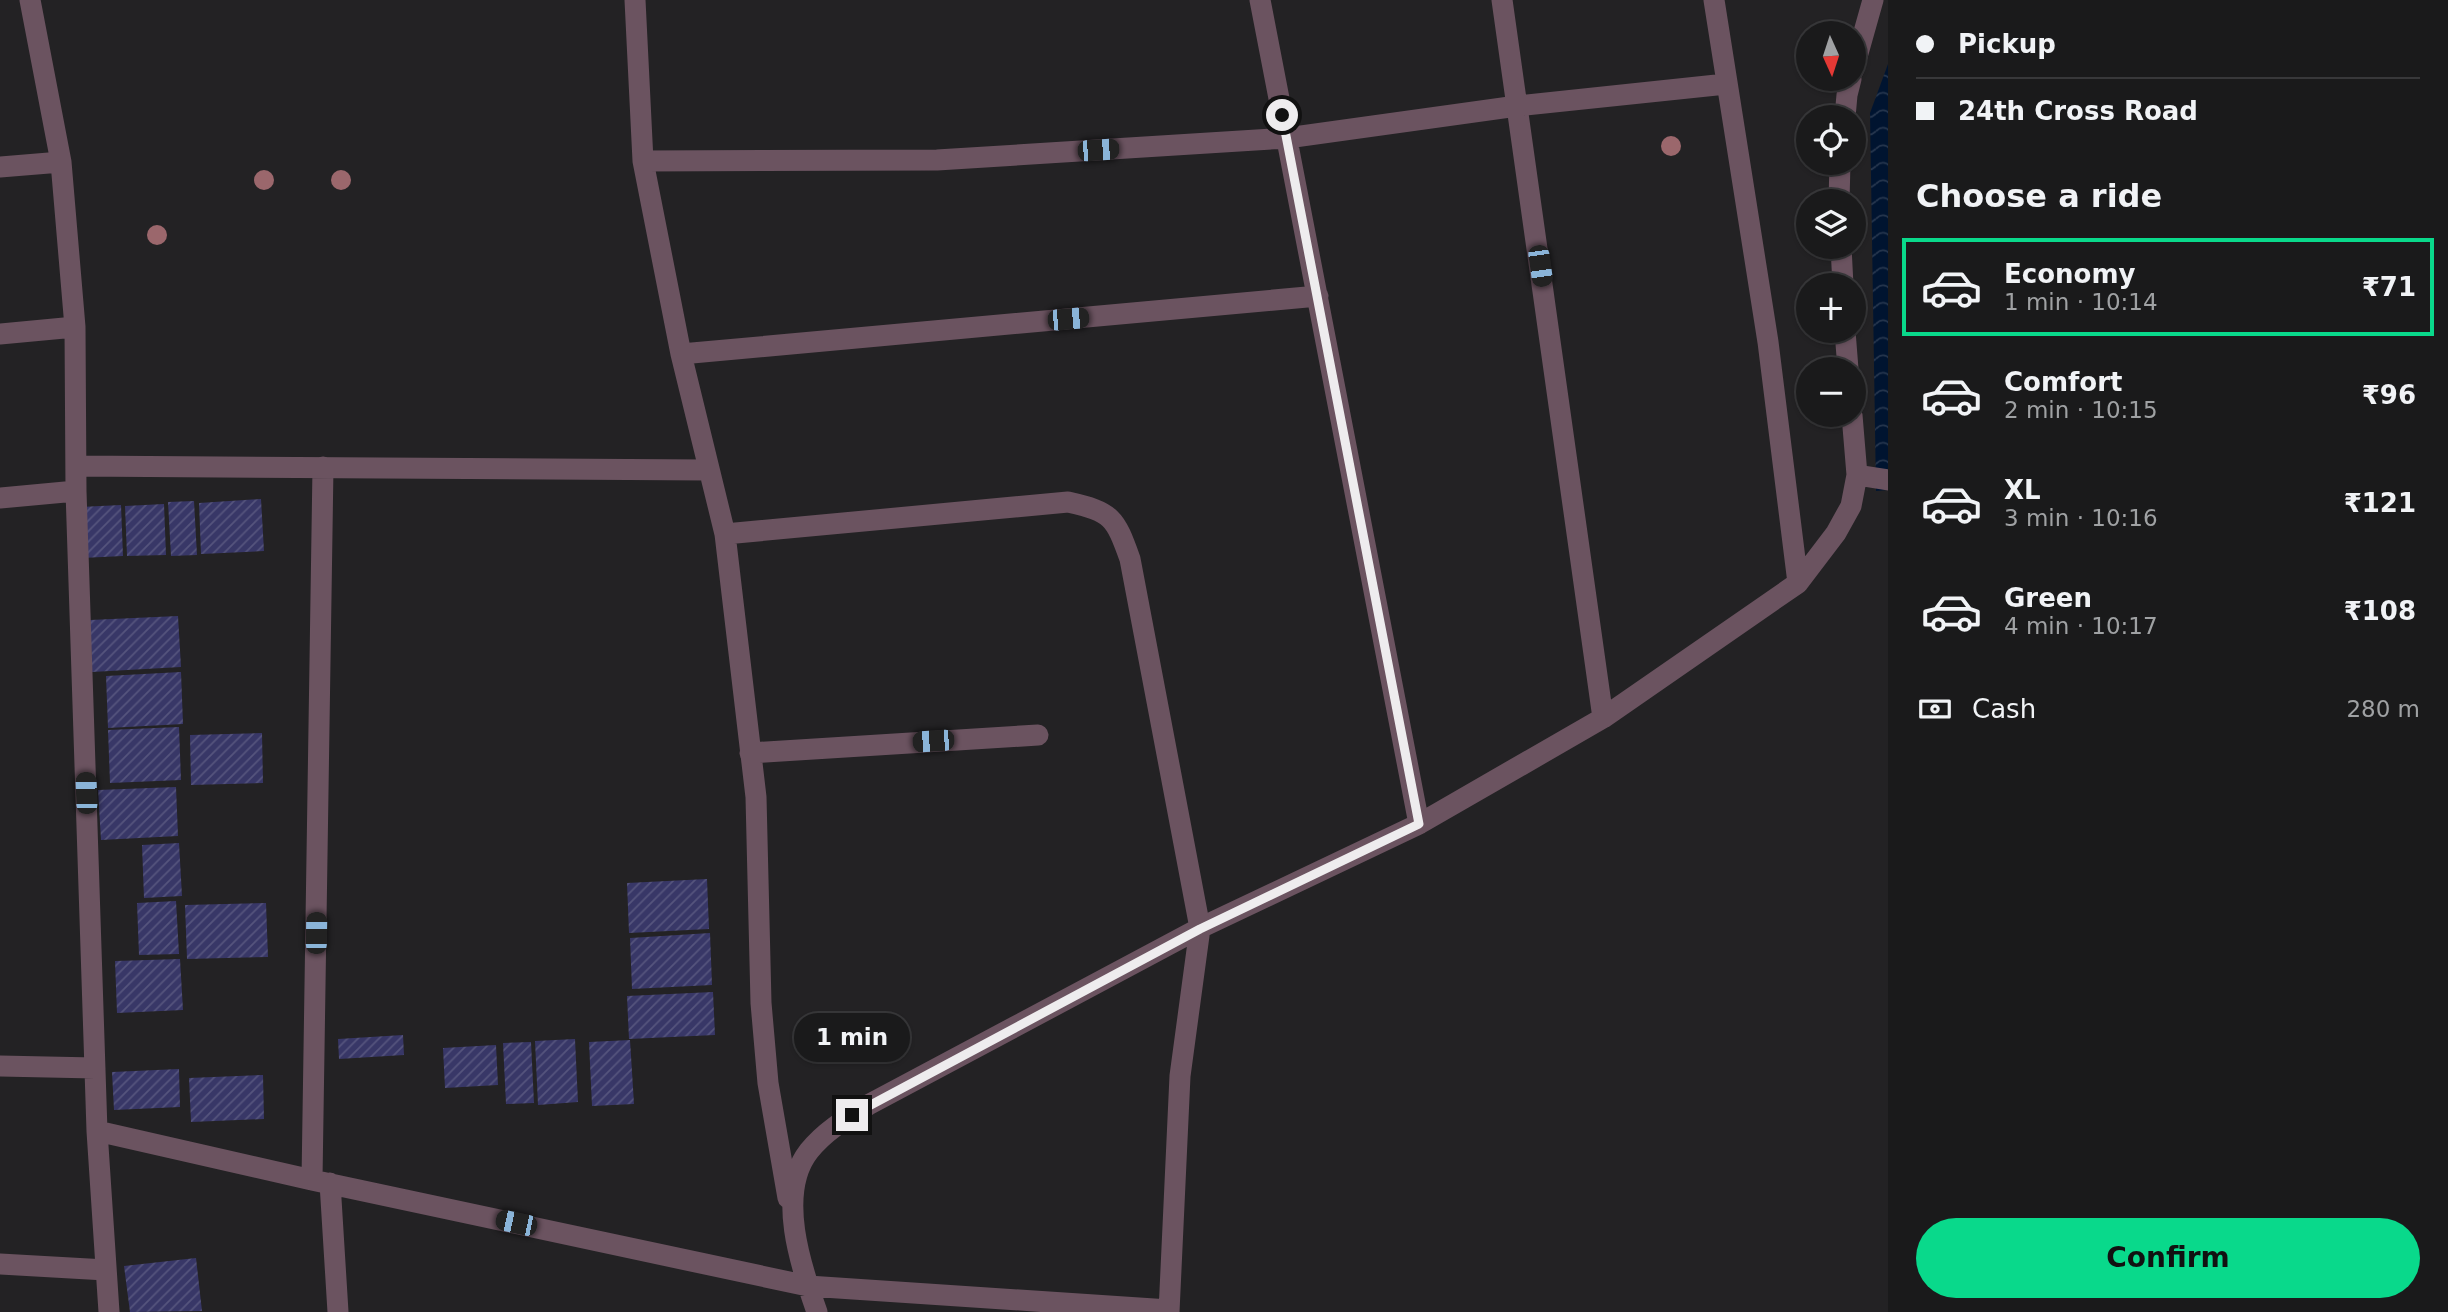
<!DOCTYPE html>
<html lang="en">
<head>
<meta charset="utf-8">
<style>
	body { margin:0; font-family:"DejaVu Sans",sans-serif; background:#232324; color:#f1f3f6; height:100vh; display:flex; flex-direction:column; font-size:26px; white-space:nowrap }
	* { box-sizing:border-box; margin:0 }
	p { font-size:23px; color:#9fa1a3 }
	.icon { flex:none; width:38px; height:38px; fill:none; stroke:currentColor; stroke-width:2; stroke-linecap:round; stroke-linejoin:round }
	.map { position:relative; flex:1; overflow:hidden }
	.sheet { display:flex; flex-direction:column; background:#1a1a1b; width:560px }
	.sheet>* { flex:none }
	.guide { display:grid; align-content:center; height:154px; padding:0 28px; background:#1a1a1b }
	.needle { width:46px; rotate:177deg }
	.tools { position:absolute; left:1796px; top:21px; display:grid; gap:14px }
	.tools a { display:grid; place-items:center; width:70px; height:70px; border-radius:50%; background:#1a1a1b; box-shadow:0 2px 5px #0004,0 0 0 2px #38383a; font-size:35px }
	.end { position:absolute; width:32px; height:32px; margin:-16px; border:9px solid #eeecee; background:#111; box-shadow:0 0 0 4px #111 }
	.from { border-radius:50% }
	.bubble { position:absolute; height:49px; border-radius:24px; background:#1a1a1b; box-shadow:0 2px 5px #0004,0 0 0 2px #38383a; font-size:23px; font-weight:700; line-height:49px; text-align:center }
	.car { position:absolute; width:21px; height:42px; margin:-21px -10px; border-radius:9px; box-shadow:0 0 5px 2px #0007; background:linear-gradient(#222 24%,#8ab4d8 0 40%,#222 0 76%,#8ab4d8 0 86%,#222 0) }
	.guide b { display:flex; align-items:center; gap:24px; height:66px; font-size:26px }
	.guide b+b { border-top:2px solid #38383a }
	.guide i { width:18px; height:18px; background:#f1f3f6 }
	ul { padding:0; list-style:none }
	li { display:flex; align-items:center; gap:21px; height:98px; margin:0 14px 10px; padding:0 14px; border:4px solid transparent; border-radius:0px }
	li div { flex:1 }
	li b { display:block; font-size:26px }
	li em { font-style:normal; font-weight:700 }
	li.selected { border-color:#09d98b }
	li>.icon { width:63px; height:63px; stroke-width:1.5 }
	h2 { padding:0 28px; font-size:32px; line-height:84px }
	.pay { display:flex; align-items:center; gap:18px; height:77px; padding:0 28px; font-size:26px }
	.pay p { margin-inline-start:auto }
	.button { display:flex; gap:14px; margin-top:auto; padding:14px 28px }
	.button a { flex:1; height:80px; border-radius:42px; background:#09d98b; color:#111; font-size:28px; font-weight:700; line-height:80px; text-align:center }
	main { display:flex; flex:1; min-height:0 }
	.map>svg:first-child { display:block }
</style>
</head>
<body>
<main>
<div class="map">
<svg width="1888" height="1312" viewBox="0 0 1888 1312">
	<defs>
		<pattern id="water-waves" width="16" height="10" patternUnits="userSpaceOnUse" patternTransform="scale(1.75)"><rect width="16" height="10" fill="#001430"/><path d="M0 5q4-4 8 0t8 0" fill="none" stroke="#26364e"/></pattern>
		<pattern id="building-hatch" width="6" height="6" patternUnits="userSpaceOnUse" patternTransform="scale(1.75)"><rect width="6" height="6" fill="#383767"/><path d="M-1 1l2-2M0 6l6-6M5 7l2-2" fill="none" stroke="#55547d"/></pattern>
	</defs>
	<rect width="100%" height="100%" fill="#232224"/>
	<path fill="url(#water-waves)" d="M1888,64V490L1876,491L1870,113Z"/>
	<path fill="url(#building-hatch)" d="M261,499L264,551L201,554L199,503Z
		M194,501L197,555L171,556L168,502Z
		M164,504L166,555L127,556L125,506Z
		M121,505L123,556L82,558L80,507Z
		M178,616L181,667L92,672L90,620Z
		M181,672L183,724L108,728L106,676Z
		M179,727L181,780L110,783L108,730Z
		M262,733L263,783L191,785L190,735Z
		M176,787L178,836L101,840L98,790Z
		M179,843L182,896L144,898L142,845Z
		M707,879L709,929L629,933L627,883Z
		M176,901L179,954L139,955L137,903Z
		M266,903L268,957L187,959L185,905Z
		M710,933L712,985L632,989L630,938Z
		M180,959L183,1010L117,1013L115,961Z
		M713,992L715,1035L629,1039L627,996Z
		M403,1035L404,1055L339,1059L338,1039Z
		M575,1039L578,1102L538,1105L535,1041Z
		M630,1040L634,1104L592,1106L589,1042Z
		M531,1042L534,1103L506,1104L503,1043Z
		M496,1045L498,1085L445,1088L443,1048Z
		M179,1069L180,1107L114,1110L112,1072Z
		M263,1075L264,1119L191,1122L189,1078Z
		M196,1258L202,1311L130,1312L124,1266Z"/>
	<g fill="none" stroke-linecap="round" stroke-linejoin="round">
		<path stroke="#6b5360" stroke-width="21" d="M30,0L61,162L75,327L76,491L97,1131L109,1312
			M635,0L643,161L681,354L725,534L756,797L761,1003L768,1083L788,1198
			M1260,0L1419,824
			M1502,0L1603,718
			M1714,0L1768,342L1798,583
			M1853,71L1873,0
			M1845,117L1847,95L1851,79
			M643,161L937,160L1287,138L1517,106L1726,84
			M0,167L61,162
			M1839,201L1840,163
			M1841,247L1843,285
			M1845,331L1848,369
			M0,334L75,327
			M681,354L1318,296
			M76,466L708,470
			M1857,475L1888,480
			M0,498L76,491
			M725,534L1068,502C1112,512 1115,517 1130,559L1200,928L1180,1076L1169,1312
			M750,753L1038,735
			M0,1066L95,1068
			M97,1131L312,1180L808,1286L1169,1310
			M312,1180L323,467
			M330,1183L338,1312
			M0,1264L106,1270
			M817,1312C801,1267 776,1193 809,1151C825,1131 847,1118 868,1105L1200,928L1419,824L1603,718L1798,583L1836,533L1851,506L1857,475L1852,415"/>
	</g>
	<g fill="#9b676c">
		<circle cx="1671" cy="146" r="10"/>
		<circle cx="264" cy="180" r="10"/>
		<circle cx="341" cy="180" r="10"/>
		<circle cx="157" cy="235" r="10"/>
	</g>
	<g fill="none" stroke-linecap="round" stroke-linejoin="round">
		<path stroke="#eeecee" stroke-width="9" d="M852,1115L1200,929L1419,824L1282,115"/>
	</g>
</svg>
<div class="tools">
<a><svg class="needle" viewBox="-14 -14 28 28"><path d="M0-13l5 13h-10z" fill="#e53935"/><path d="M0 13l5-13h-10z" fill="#9fa1a3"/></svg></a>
<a><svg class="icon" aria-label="locate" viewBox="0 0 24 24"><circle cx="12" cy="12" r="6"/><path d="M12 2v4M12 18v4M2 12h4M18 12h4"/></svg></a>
<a><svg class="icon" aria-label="layers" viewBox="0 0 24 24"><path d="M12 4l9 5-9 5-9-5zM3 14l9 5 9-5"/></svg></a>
<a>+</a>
<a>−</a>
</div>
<i class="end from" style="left:1282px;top:115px"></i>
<i class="end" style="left:852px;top:1115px"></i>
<div class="bubble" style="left:794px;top:1013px;width:116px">1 min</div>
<i class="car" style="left:1098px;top:150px;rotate:86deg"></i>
<i class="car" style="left:1540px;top:266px;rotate:172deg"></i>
<i class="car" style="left:1068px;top:319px;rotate:85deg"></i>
<i class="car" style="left:933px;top:741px;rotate:266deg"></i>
<i class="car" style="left:86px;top:793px;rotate:358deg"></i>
<i class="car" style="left:316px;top:933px;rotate:1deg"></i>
<i class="car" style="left:516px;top:1223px;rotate:282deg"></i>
</div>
<section class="sheet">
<div class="guide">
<b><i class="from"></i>Pickup</b>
<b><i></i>24th Cross Road</b>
</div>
<h2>Choose a ride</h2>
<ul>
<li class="selected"><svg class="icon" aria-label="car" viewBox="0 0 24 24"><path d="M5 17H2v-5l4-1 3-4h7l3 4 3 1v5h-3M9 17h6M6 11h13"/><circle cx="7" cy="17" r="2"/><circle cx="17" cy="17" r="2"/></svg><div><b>Economy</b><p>1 min · 10:14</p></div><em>₹71</em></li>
<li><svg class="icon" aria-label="car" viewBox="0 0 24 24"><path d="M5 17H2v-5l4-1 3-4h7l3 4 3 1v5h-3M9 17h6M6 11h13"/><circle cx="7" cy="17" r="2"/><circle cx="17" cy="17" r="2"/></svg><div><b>Comfort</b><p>2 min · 10:15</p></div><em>₹96</em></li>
<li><svg class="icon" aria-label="car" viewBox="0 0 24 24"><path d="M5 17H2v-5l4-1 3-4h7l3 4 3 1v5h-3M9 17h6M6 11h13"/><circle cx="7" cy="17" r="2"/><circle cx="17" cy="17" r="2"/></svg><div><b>XL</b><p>3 min · 10:16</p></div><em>₹121</em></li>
<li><svg class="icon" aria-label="car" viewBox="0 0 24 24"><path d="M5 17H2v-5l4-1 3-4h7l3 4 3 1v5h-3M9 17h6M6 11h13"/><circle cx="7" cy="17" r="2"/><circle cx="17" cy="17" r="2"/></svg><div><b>Green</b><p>4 min · 10:17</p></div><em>₹108</em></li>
</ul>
<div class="pay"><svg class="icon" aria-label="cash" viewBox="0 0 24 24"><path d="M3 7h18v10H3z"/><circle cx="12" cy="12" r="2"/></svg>Cash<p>280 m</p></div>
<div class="button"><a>Confirm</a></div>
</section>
</main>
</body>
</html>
